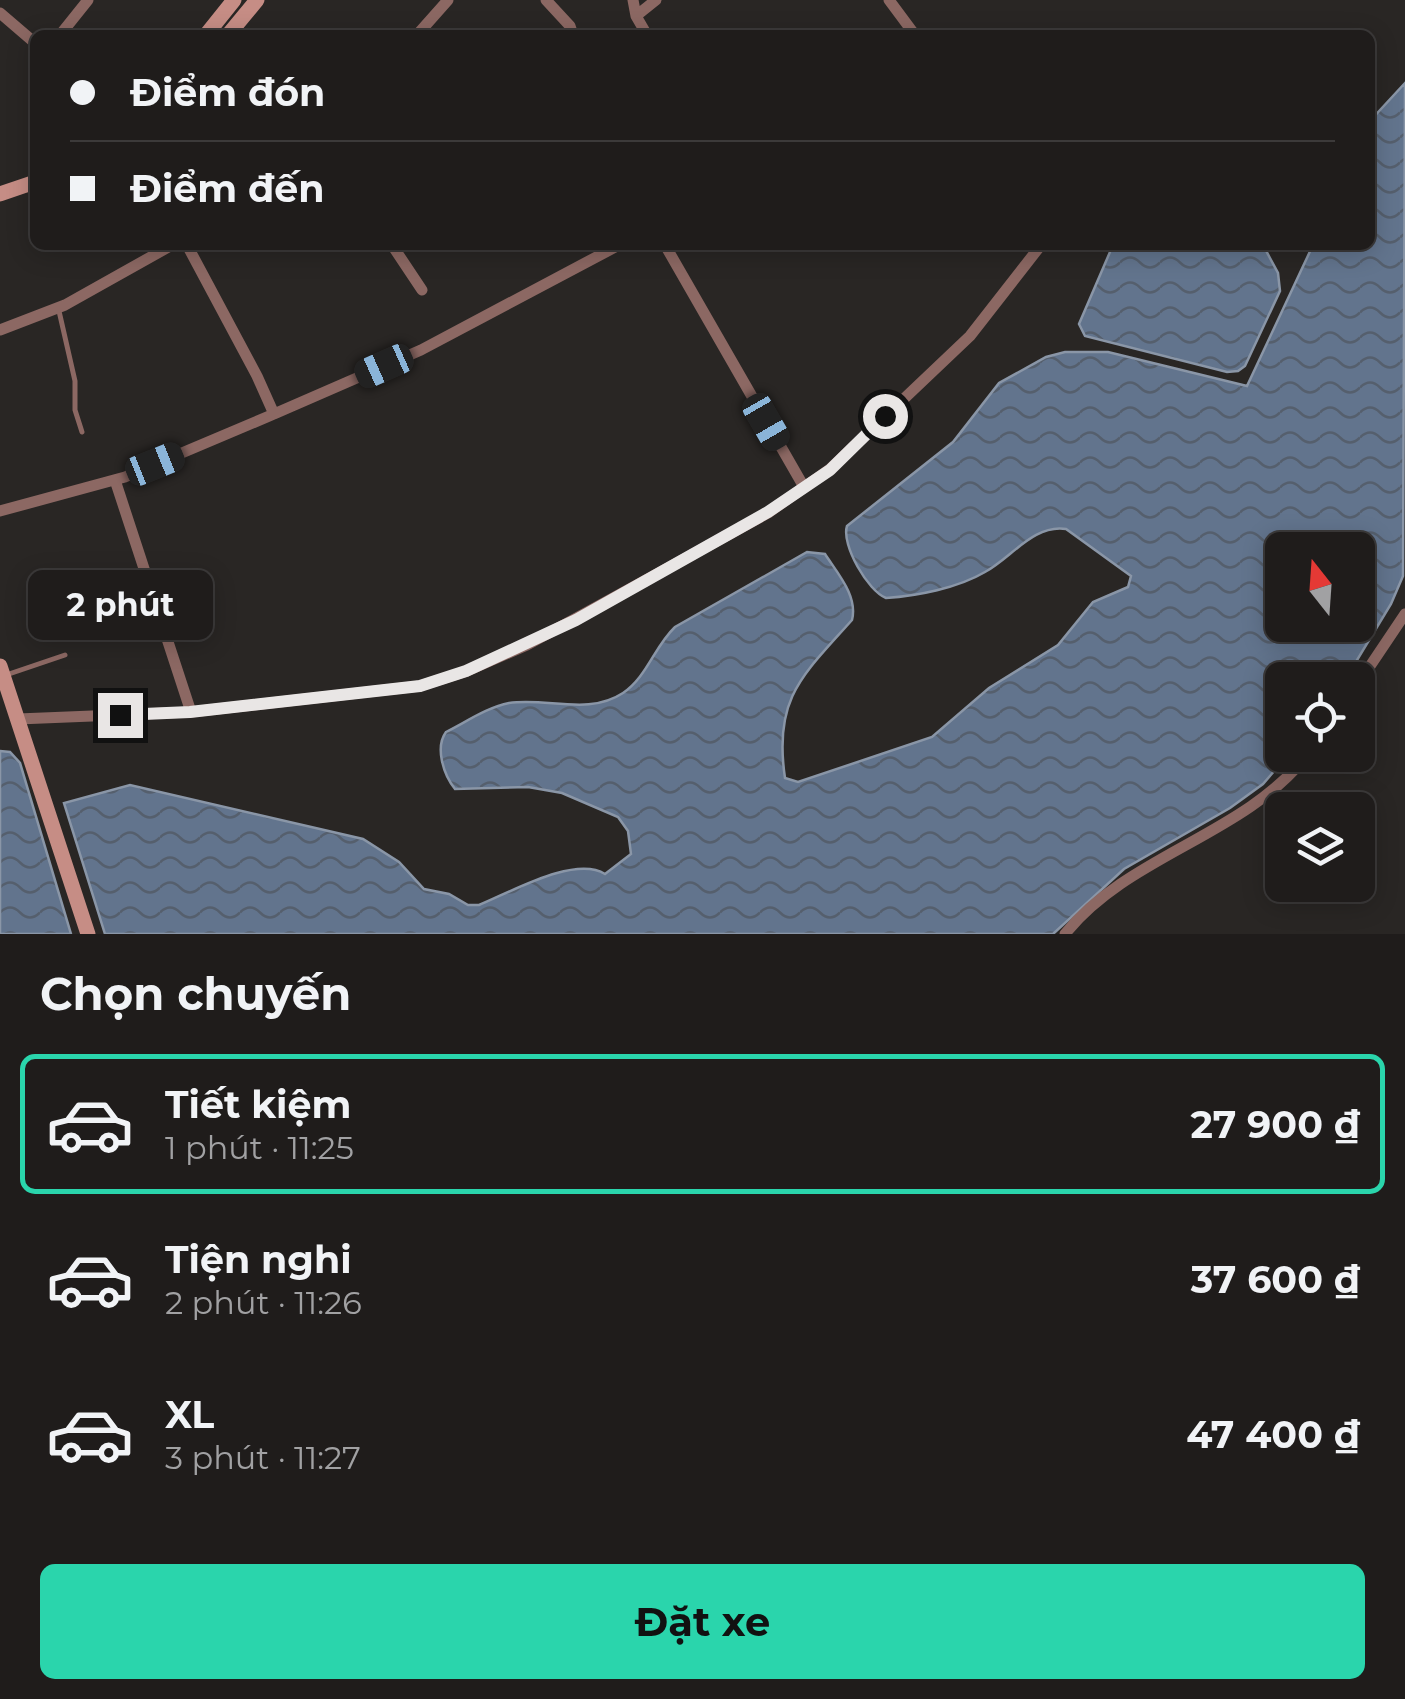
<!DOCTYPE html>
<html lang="vi">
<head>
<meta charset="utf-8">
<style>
	body { margin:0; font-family:Montserrat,sans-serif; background:#272524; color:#f1f3f6; height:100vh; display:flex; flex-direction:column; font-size:38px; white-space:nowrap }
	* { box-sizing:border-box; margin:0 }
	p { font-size:32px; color:#a1a1a3 }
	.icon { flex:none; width:55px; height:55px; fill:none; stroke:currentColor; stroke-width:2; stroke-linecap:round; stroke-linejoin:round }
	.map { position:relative; height:934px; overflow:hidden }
	.details { display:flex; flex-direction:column; background:#1f1c1b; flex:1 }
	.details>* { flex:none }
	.guide { position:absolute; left:30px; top:30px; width:1345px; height:220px; border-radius:15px; box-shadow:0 5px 25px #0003,0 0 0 2px #3c3a3a; display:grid; align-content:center; height:220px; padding:0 40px; background:#1f1c1b }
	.needle { width:65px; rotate:343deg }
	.fabs { position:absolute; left:1265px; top:532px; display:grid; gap:20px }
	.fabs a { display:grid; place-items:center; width:110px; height:110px; border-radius:15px; background:#1f1c1b; box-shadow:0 5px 25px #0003,0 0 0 2px #3c3a3a; font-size:50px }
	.end { position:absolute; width:45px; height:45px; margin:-22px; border:12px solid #e9e6e5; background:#111; box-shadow:0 0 0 5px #111 }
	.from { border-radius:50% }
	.bubble { position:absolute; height:70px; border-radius:15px; background:#1f1c1b; box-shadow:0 5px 25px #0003,0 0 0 2px #3c3a3a; font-size:32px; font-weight:700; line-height:70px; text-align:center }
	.car { position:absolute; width:30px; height:60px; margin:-30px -15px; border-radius:12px; box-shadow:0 0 8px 2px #0007; background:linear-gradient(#222 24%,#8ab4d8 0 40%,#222 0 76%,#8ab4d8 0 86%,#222 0) }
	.guide b { display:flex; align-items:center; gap:35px; height:95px; font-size:38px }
	.guide b+b { border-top:2px solid #3c3a3a }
	.guide i { width:25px; height:25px; background:#f1f3f6 }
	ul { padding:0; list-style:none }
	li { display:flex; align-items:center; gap:30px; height:140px; margin:0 20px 15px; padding:0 20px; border:5px solid transparent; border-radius:15px }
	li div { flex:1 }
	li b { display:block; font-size:38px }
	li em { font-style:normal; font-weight:700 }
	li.active { border-color:#2ad5ac }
	li>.icon { width:90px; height:90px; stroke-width:1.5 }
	h2 { padding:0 40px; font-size:45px; line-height:120px }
	.primary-button { display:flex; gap:20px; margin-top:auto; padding:20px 40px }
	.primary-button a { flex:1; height:115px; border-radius:15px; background:#2ad5ac; color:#111; font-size:40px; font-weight:700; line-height:115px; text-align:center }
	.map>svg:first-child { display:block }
</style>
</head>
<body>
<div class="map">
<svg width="1405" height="934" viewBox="0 0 1405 934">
	<defs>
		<pattern id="water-waves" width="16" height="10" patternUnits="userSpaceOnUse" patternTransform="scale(2.5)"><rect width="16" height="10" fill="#62748d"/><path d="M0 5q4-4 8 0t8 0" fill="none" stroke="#555f6d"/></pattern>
	</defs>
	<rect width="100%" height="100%" fill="#292624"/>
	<path fill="url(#water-waves)" stroke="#8a96a7" stroke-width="2.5" fill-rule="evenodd" d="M1405,83L1403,576L1391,604L1345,680H1282V755H1288L1263,784L1230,808L1124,869L1053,934H105L64,803L130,785L363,839L399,862L424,889L449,894L468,905H479C511,892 575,855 605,874L631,854L628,831L618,817L562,793L528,787L455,789C443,774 435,747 446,732C466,722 488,707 509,703C547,697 588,716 623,693C647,677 654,647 675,627L807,552L825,554C838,574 858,596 852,620C803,675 773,698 785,778L798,782L932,737L989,688L1058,645L1093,602L1128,587L1131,576L1066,529C1034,524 1011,558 985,572C958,588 917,596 886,598C868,591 841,545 847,526L953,442L999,383L1046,357L1065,352H1108L1247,386L1313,245H1370V121ZM1358,550V625H1282V550Z
		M1113,245H1263L1278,273L1280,291L1245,366L1238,371L1227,372L1085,336L1079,324Z
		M0,751L10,752L20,763L71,934H0Z"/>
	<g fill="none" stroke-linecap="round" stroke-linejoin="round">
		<path stroke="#8c6863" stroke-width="5" d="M59,311L75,381V410L82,432
			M6,675L65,655"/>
		<path stroke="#8c6863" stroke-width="11" d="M546,0L570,26L573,35
			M633,0L636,16L647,35
			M889,0L915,35
			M0,13L35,43
			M636,16L656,0
			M60,35L88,0
			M417,35L448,0
			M392,245L422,290
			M665,245L804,487
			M0,330L65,305L172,245
			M274,414L421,350L619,245
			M115,480L191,712
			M0,511L125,477L274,414L257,376L187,245
			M1358,684L1405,614
			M18,719L191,712L420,686L467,671L527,645L768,513L830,469L970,336L1041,245
			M1065,934C1129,854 1244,836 1307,755"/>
		<path stroke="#c68d85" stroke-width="15" d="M206,35L234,0
			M228,35L257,0
			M0,194L35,182
			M0,666L88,934"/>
	</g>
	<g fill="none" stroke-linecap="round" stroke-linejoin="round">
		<path stroke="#e9e6e5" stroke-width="12" d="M120,715L190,712L420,686L466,671L576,620L768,512L830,470L885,416"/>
	</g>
</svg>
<div class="fabs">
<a><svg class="needle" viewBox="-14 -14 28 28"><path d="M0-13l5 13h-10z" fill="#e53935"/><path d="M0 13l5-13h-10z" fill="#a1a1a3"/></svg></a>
<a><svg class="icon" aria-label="locate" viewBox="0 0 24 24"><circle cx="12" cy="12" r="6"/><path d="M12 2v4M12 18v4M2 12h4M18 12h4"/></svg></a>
<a><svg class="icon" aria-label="layers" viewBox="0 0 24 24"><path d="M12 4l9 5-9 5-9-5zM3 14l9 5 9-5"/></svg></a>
</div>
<i class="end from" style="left:885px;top:416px"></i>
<i class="end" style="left:120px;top:715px"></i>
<div class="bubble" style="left:28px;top:570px;width:185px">2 phút</div>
<i class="car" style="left:384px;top:366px;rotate:246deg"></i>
<i class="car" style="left:766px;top:422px;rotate:150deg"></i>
<i class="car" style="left:155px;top:464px;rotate:68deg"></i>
<div class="guide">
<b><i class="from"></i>Điểm đón</b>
<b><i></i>Điểm đến</b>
</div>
</div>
<section class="details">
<h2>Chọn chuyến</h2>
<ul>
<li class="active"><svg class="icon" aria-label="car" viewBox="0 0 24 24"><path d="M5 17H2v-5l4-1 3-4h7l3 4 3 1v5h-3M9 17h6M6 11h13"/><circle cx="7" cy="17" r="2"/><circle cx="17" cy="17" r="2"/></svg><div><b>Tiết kiệm</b><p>1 phút · 11:25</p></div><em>27 900 ₫</em></li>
<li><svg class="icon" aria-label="car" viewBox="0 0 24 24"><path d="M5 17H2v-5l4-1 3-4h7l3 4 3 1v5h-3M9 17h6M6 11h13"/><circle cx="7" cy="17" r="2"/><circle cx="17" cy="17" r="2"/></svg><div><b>Tiện nghi</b><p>2 phút · 11:26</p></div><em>37 600 ₫</em></li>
<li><svg class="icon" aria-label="car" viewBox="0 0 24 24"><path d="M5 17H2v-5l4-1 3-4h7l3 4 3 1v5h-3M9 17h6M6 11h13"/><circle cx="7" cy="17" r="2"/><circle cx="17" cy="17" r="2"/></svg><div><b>XL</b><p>3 phút · 11:27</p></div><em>47 400 ₫</em></li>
</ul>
<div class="primary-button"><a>Đặt xe</a></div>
</section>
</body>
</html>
